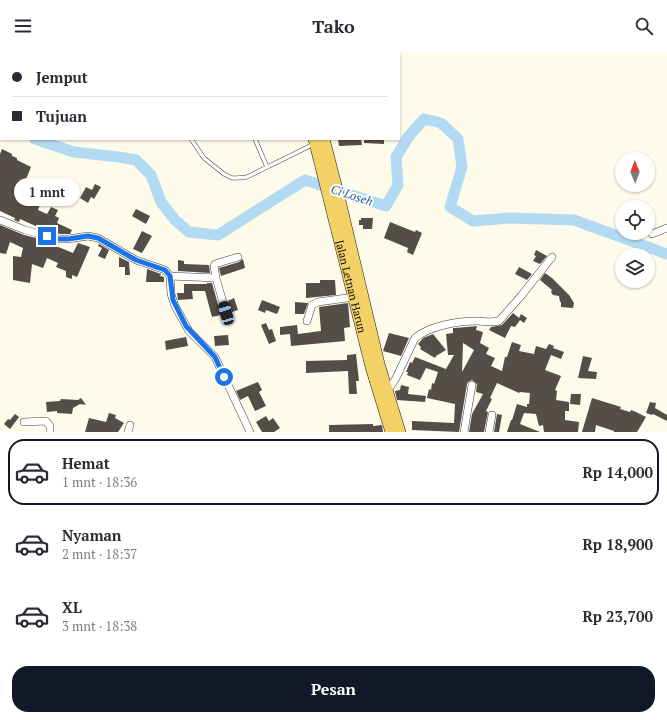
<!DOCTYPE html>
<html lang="id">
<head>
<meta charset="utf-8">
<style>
	body { margin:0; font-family:"PT Serif",serif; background:#f7f7f7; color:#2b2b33; height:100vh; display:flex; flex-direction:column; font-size:15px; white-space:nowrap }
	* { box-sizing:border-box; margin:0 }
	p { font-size:13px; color:#7c7c81 }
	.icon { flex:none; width:22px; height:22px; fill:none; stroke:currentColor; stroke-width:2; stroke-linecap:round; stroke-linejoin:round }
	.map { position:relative; height:380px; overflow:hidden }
	.details { display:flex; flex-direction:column; background:#fff; flex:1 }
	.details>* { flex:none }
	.banner { position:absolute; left:0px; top:0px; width:400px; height:88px; box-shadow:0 1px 3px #0004; display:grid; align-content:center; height:88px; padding:0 12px; background:#fff }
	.needle { width:26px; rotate:359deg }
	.buttons { position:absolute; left:615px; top:100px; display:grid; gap:8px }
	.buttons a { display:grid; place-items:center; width:40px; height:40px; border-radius:50%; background:#fff; box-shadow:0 1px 3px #0004; font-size:20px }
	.end { position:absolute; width:18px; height:18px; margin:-9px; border:5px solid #1a73e8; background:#fff; box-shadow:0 0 0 2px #fff }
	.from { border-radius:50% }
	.bubble { position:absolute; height:28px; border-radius:14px; background:#fff; box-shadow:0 1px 3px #0004; font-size:13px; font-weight:600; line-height:28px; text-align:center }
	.car { position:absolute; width:12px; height:24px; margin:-12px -6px; border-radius:5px; box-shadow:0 0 3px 1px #0007; background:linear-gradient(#222 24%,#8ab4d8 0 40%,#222 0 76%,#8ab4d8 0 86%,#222 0) }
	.banner b { display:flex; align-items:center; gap:14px; height:38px; font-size:15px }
	.banner b+b { border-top:1px solid #e1e1e2 }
	.banner i { width:10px; height:10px; background:#2b2b33 }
	ul { padding:7px 0 0; list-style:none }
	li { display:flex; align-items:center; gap:12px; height:66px; margin:0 8px 6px; padding:0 4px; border:2px solid transparent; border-radius:16px }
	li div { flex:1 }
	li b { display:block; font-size:15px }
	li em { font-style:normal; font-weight:600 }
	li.active { border-color:#111827 }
	li>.icon { width:36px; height:36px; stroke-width:1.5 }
	.button { display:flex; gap:8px; margin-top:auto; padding:8px 12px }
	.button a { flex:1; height:46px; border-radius:16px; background:#111827; color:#fff; font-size:16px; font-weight:600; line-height:46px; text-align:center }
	header { display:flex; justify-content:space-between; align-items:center; height:52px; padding:0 12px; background:#fff; font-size:18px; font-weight:600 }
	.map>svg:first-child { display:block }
</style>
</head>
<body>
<header><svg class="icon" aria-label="menu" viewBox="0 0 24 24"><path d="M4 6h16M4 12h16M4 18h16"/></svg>Tako<svg class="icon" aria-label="search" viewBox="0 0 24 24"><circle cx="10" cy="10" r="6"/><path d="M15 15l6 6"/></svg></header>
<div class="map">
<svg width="667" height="380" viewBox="0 0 667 380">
	<rect width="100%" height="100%" fill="#fefbeb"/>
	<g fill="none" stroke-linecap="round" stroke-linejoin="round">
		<path stroke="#b2daf3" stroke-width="11" d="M9,1V0
			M0,16L1,14
			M0,72H1
			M35,87L74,100L119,105L136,108L151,123L161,150L175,168L189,180L218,183L305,128L386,154L398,133L396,105L409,84L424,67L441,71L458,87L462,115L450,155L473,169L509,166L574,168L667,202"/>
	</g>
	<path fill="#544d48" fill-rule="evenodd" d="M338,87H361L362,93L339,94Z
		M364,87H384V92L364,91Z
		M2,97L12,102V104L17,106V108L31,115L17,149L26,153L28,147L34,149V151L40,153L38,158L47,162L51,155L58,158L55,164L59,166L57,171L72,178L70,182H60L40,177V176L20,167L19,170L14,168L15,166L0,159V102Z
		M95,132L101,135L94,147L91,145L88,151L80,146L86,135L92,138Z
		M136,157L150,164L146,172L132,164Z
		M361,166H373L372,177H363V173H359V168H361Z
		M390,170L415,180L416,178L422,181L413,203L407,200L408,196L384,186Z
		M0,173L24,183L52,190L51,192L73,201L78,191L90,195L77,225L72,223V227L66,225V219L56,215L58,211L47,206L43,216L32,212L30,231L13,228V204L21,205L23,196L10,190L6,202L0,201Z
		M142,179L152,184L142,201L133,197Z
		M99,192L109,198L105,207L98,204L102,196L98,194Z
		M536,198L547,204L540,212L533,209L536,204L534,203Z
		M119,205L129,210L130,223H125V215H119Z
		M243,207L245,216L221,224L219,216L239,210Z
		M178,208L184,209V212L209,213L210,221L178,219Z
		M519,215L532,222L527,228L515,222Z
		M147,217L161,222L160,224L164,225V230H146Z
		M545,221L552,226L569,243L574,251L573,256L561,255V250H560L559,244L553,243L551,240L552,238L540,228Z
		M320,228H335L336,243L306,246V231H320Z
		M207,231H212L221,263L212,265L205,239H192L193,247L178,248L177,241H184V232H207Z
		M234,246L238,258L232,260L228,249Z
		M262,248L280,255L277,262L266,258L265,261L258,258Z
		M295,250L308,251L304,262H295Z
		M348,251L350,275L344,276L345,289L291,294L290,282L280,283V275L297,273L298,282L321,279L319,255Z
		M513,261L519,266L521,262L527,266L524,271L520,268L515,275L511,274L505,286L489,278L491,275L502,273Z
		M266,271L269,278L272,277L276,289L269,292L261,273Z
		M477,274L476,278L483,280L480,291L489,296L486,302L495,306L491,314L502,319L505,305H507L512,290L521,293L519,299L534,302L536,294L546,297L549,292L554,294L553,296L564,300L561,307L551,303L545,318L561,324L555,338L557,339L556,348L569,350V359H565V368L579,370L578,380H544L543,373L539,374L536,362L524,361L520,372L540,380H507L511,368H512L517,352L527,355V352H529L530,341L520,340L519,341L497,331L490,346L492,347L486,359L488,360L484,380H469L472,362L483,342L476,340L477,332L472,328L468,330L467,332L459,380L412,378V369L454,371L455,352L427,346L429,337L431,338L432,331L434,332L438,320L426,316L420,328L407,323L408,320H406L410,310L412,311L415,305L446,317L454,303H448L446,282L453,281V276H455ZM463,291L474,298L462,320Z
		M389,281L409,286L401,304L383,299Z
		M433,282L446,298L436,304L435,306L420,297L421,295L418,292L423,286Z
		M228,283L229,293L215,294L214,284Z
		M186,285L188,294L166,298L165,289Z
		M356,302L359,329H356L357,342H349L348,319L306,321V309L347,308V303Z
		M583,304L592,306L588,319L597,320L596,327L578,326Z
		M258,330L262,338L259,340L266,354L255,359L248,344L240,348L236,339Z
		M401,333L409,335L408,342L426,344L425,350L397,348L395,339L400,338Z
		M571,342H581L580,353L570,352Z
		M81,346L86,353L80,352L73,356L72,362L57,361V359L47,360L46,350L60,349L61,347L78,348Z
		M592,346L621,355L620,357L630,360L631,358L636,360L646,365L637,380H614V379L596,373L595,380H582Z
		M650,350L656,351L655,356L667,363V369L653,362L652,363L646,361Z
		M109,361L116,363L115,366L124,371L118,380H85L89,366L106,370Z
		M15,362L19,365L10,377L4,372L8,367L10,368Z
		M497,362L502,363L499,380H494Z
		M266,364L269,369L273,366L280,376L274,380H262L256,370Z
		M373,372V374L382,373L383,380H329V373Z"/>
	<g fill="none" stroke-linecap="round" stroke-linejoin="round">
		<g stroke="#3f3f3f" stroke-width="4.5">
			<path id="lane" d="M221,0V1
				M138,1V0
				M191,87L204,106L224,122L232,126H237L247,125L314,92
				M255,87L267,115"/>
		</g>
		<g stroke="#3f3f3f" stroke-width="8">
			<path id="street" d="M0,168L25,178L59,187H68L88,184L98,186L136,208L165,218L170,224L171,242L175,254L189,279L215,305L250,380
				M652,182L667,176
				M170,224L216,226L226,261
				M216,226L214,214L215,212L238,205
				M307,269L312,253L318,250L354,245
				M387,339L395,328L415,286C429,274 458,269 476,269C484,269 491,271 499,269L521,244L552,205
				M24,370L46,369L50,374V380
				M128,380L130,373
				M464,380L472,333
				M489,380L492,363"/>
		</g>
		<g stroke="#1d1d1d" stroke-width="12">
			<g id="primary">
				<path d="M293,0V1"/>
				<path d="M303,0V1"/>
				<path id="s1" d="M314,87L371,315L391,380"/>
				<path d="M324,87L340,149L379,312L400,380"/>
			</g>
		</g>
		<use href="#lane" stroke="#fff" stroke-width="3.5"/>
		<use href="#street" stroke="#fff" stroke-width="7"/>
		<use href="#primary" stroke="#f3d166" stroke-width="11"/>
	</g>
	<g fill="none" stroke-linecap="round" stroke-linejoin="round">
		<path stroke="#1a73e8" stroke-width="5" d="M47,184L59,187H68L88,184L98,186L136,208L165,218L170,224L173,248L186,274L215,305L224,325"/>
	</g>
	<g text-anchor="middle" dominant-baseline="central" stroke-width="4" stroke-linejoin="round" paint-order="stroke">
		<g font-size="11" fill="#0c0c0c" stroke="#fff">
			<text stroke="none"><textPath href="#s1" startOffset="152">Jalan Letnan Harun</textPath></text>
		</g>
		<g font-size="12" font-style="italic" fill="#1b6097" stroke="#fff">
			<text transform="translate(352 143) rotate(18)">Ci Loseh</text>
		</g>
	</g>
</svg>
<div class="buttons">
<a><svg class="needle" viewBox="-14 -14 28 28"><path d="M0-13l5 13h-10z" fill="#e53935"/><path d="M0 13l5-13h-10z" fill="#7c7c81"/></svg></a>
<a><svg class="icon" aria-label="locate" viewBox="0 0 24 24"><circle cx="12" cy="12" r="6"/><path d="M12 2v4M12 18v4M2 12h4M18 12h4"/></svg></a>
<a><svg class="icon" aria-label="layers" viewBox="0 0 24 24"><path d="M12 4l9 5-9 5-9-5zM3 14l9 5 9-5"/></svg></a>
</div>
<i class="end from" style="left:224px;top:325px"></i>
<i class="end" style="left:47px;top:184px"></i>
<div class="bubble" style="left:14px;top:126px;width:66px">1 mnt</div>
<i class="car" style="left:226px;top:261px;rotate:344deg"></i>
<div class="banner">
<b><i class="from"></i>Jemput</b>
<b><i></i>Tujuan</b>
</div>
</div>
<section class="details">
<ul>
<li class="active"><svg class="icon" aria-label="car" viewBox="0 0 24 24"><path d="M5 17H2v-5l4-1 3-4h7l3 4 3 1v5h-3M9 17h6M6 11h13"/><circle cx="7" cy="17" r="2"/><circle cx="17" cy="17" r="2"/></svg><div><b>Hemat</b><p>1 mnt · 18:36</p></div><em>Rp 14,000</em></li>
<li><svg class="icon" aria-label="car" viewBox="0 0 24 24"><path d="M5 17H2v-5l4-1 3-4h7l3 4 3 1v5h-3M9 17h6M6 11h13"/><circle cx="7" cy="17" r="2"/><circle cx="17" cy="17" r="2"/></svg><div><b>Nyaman</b><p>2 mnt · 18:37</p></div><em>Rp 18,900</em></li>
<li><svg class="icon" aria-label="car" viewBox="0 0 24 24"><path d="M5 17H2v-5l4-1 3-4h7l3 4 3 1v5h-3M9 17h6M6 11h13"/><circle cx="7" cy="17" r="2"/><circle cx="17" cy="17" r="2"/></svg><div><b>XL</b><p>3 mnt · 18:38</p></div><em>Rp 23,700</em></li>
</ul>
<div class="button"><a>Pesan</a></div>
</section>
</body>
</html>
